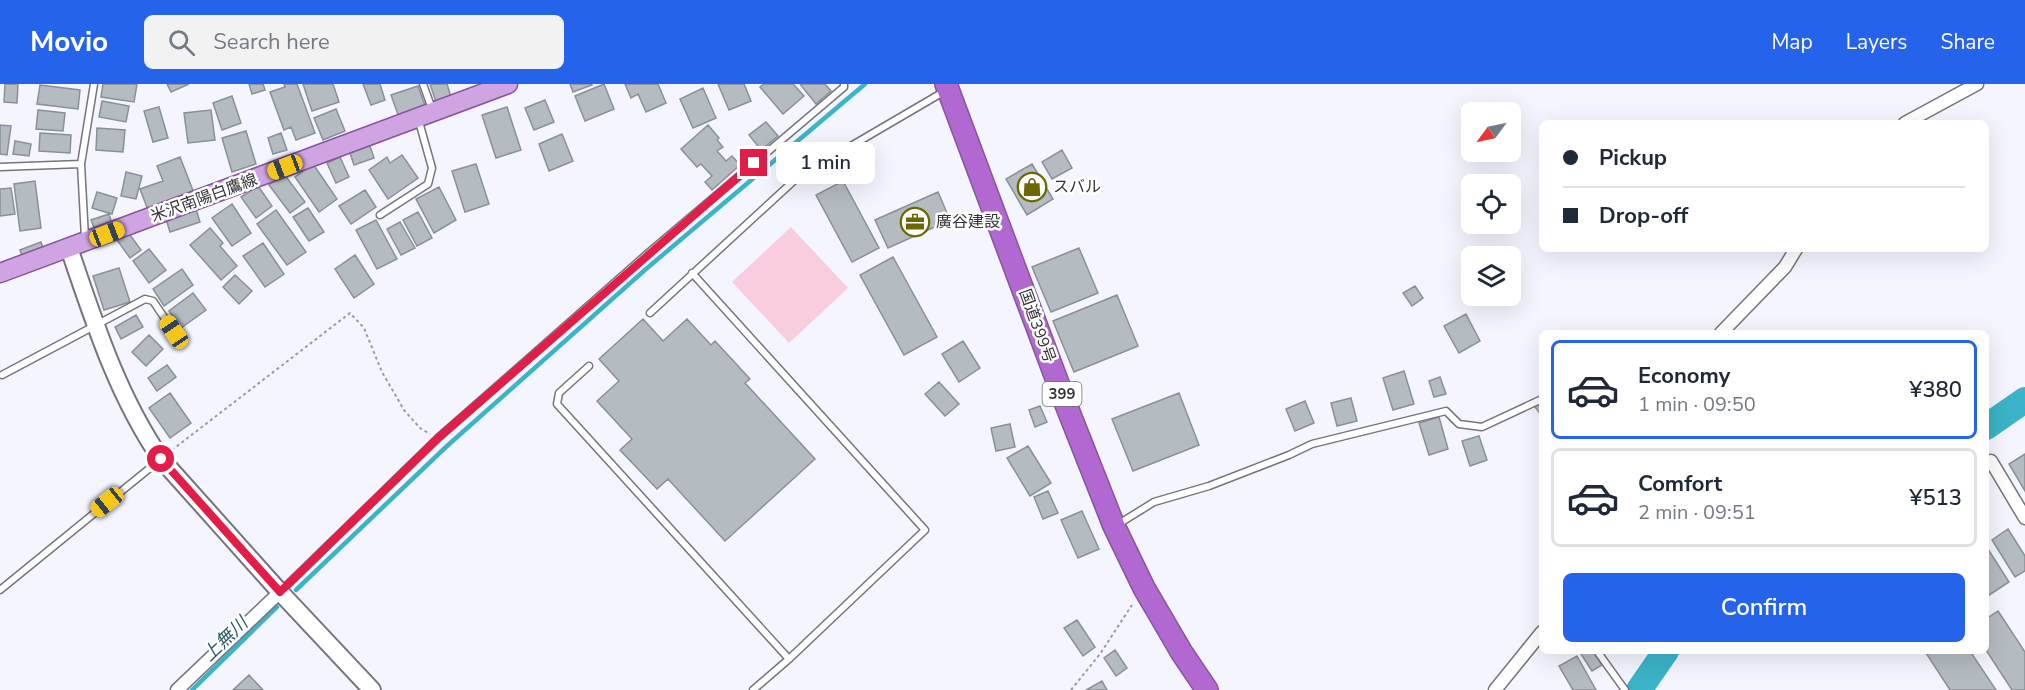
<!DOCTYPE html>
<html lang="en">
<head>
<meta charset="utf-8">
<style>
	body { margin:0; font-family:"Nunito Sans","Noto Sans JP",sans-serif; background:#f2f2f3; color:#1f2937; height:100vh; display:flex; flex-direction:column; font-size:22px; white-space:nowrap }
	* { box-sizing:border-box; margin:0 }
	p { font-size:20px; color:#747a83 }
	.icon { flex:none; width:33px; height:33px; fill:none; stroke:currentColor; stroke-width:2; stroke-linecap:round; stroke-linejoin:round }
	.map { position:relative; flex:1; overflow:hidden }
	.drawer { position:absolute; left:1539px; top:246px; width:450px; height:324px; display:flex; flex-direction:column; background:#fff; border-radius:9px; box-shadow:0 6px 24px #0002 }
	.drawer>* { flex:none }
	.hud { position:absolute; left:1539px; top:36px; width:450px; height:132px; border-radius:9px; box-shadow:0 6px 24px #0002; display:grid; align-content:center; height:132px; padding:0 24px; background:#fff }
	.needle { width:39px; rotate:237deg }
	.tools { position:absolute; left:1461px; top:18px; display:grid; gap:12px }
	.tools a { display:grid; place-items:center; width:60px; height:60px; border-radius:9px; background:#fff; box-shadow:0 6px 24px #0002; font-size:30px }
	.end { position:absolute; width:27px; height:27px; margin:-14px; border:8px solid #e11d48; background:#fff; box-shadow:0 0 0 3px #fff }
	.from { border-radius:50% }
	.bubble { position:absolute; height:42px; border-radius:9px; background:#fff; box-shadow:0 6px 24px #0002; font-size:20px; font-weight:600; line-height:42px; text-align:center }
	.car { position:absolute; width:18px; height:36px; margin:-18px -9px; border-radius:8px; box-shadow:0 0 4px 2px #0007; background:linear-gradient(#f5c518 24%,#345 0 40%,#f5c518 0 76%,#345 0 86%,#f5c518 0) }
	.hud b { display:flex; align-items:center; gap:21px; height:57px; font-size:22px }
	.hud b+b { border-top:2px solid #e0e1e3 }
	.hud i { width:15px; height:15px; background:#1f2937 }
	ul { padding:10px 0 0; list-style:none }
	li { display:flex; align-items:center; gap:18px; height:99px; margin:0 12px 9px; padding:0 12px; border:3px solid #e0e1e3; border-radius:9px }
	li div { flex:1 }
	li b { display:block; font-size:22px }
	li em { font-style:normal; font-weight:600 }
	li.current { border-color:#2563eb }
	li>.icon { width:54px; height:54px; stroke-width:1.5 }
	.button { display:flex; gap:12px; margin-top:auto; padding:12px 24px }
	.button a { flex:1; height:69px; border-radius:9px; background:#2563eb; color:#fff; font-size:24px; font-weight:600; line-height:69px; text-align:center }
	header { display:flex; align-items:center; gap:36px; box-sizing:border-box; height:84px; padding:0 30px; background:#2563eb; color:#fff }
	header strong { font-size:28px }
	nav { display:flex; gap:33px; margin-inline-start:auto; font-size:21px }
	.search { width:420px; height:54px; background:#f2f2f3; display:flex; align-items:center; gap:15px; box-sizing:border-box; padding:0 21px; border-radius:9px; color:#747a83; font-size:22px }
	.map>svg:first-child { display:block }
</style>
</head>
<body>
<header>
<strong>Movio</strong>
<div class="search"><svg class="icon" aria-label="search" viewBox="0 0 24 24"><circle cx="10" cy="10" r="6"/><path d="M15 15l6 6"/></svg>Search here</div>
<nav><a>Map</a><a>Layers</a><a>Share</a></nav>
</header>
<div class="map">
<svg width="2025" height="606" viewBox="0 0 2025 606">
	<rect width="100%" height="100%" fill="#f4f5fe"/>
	<path fill="#f8cde0" d="M791,143L848,204L789,259L732,198Z"/>
	<g fill="none" stroke-linecap="round" stroke-linejoin="round">
		<path stroke="#3bb3c8" stroke-width="4.5" d="M296,506L447,362L646,185L865,0
			M192,606L277,523"/>
		<path stroke="#3bb3c8" stroke-width="26" d="M1986,343L2025,316
			M1639,606L1666,567"/>
	</g>
	<path fill="#b4bbc1" stroke="#8a9097" stroke-width="1.5" d="M5,0H18L17,19L4,18Z
		M103,0H137L134,18L101,13Z
		M167,0H189L171,8Z
		M249,0H263L265,6L252,10Z
		M284,0H297L315,49L296,56L291,43L284,46L270,8L285,3Z
		M303,0H333L339,18L312,27Z
		M363,0H380L385,16L371,21Z
		M430,0H447L451,13L436,18Z
		M570,0H591L592,1L573,8Z
		M604,0L614,25L585,37L575,12Z
		M625,0H658L666,19L646,28L638,10L631,14Z
		M718,0H744L751,17L729,26Z
		M764,0H793L804,12L783,30L760,3Z
		M800,0H825L831,7L816,20Z
		M40,1L80,6L78,25L37,20Z
		M418,2L427,27L400,36L391,11Z
		M703,4L716,34L693,44L680,15Z
		M232,12L241,39L222,46L213,19Z
		M545,16L554,38L534,46L525,24Z
		M102,17L129,22L126,38L99,33Z
		M159,23L168,54L153,58L144,27Z
		M507,23L521,66L496,74L482,31Z
		M336,25L345,47L323,56L314,34Z
		M38,26L65,29L63,47L36,45Z
		M211,26L215,56L188,59L184,29Z
		M766,38L778,52L761,66L749,51Z
		M0,41L11,42L7,71L0,70Z
		M708,41L719,54L717,56L723,63L717,67L726,77L732,72L740,81L712,106L705,98L712,92L701,80L697,83L681,65Z
		M97,44L125,46L123,68L96,66Z
		M246,47L256,80L232,88L222,54Z
		M40,49L71,51L70,69L39,67Z
		M281,49L287,66L273,70L268,54Z
		M562,50L573,77L549,87L539,60Z
		M15,57L31,60L29,72L13,70Z
		M369,59L374,74L354,81L349,66Z
		M1062,66L1072,84L1052,95L1042,78Z
		M402,71L418,94L388,115L369,86L387,73L390,79Z
		M180,73L194,109L148,126L140,105L163,97L157,82Z
		M340,73L349,93L336,99L327,79Z
		M313,80L337,115L319,128L295,93Z
		M476,80L489,120L465,128L452,87Z
		M1032,80L1053,115L1027,131L1006,95Z
		M126,88L142,92L136,115L121,112Z
		M284,90L305,118L290,129L269,101Z
		M35,97L41,144L20,147L14,100Z
		M843,97L879,164L852,178L816,111Z
		M258,102L272,122L256,134L241,113Z
		M439,103L456,136L434,149L416,115Z
		M11,104L15,130L0,132V105Z
		M365,106L376,123L351,140L339,122Z
		M97,108L117,114L112,130L92,124Z
		M938,108L950,136L888,164L875,136Z
		M232,120L251,149L232,162L212,134Z
		M195,122L200,138L170,148L165,132Z
		M308,124L324,148L309,157L293,133Z
		M276,126L306,168L287,181L257,140Z
		M418,128L432,154L417,162L403,136Z
		M109,130L112,140L95,146L91,136Z
		M376,136L397,175L377,185L356,146Z
		M400,138L415,164L401,171L387,145Z
		M210,144L223,159L220,162L237,182L221,196L190,161Z
		M128,148L141,166L130,174L117,156Z
		M41,158L44,167L23,174L20,166Z
		M263,159L284,190L265,203L243,172Z
		M1079,164L1098,209L1051,228L1032,183Z
		M149,165L166,186L149,199L133,177Z
		M355,171L374,200L354,214L335,185Z
		M893,173L937,253L904,271L860,191Z
		M119,184L130,218L104,226L93,192Z
		M182,185L193,201L164,222L153,205Z
		M235,191L252,207L239,220L223,203Z
		M1415,202L1423,214L1412,222L1403,209Z
		M193,209L206,226L181,244L169,227Z
		M1117,211L1138,262L1074,288L1053,237Z
		M1466,230L1480,257L1459,269L1444,242Z
		M136,231L143,243L121,255L115,243Z
		M643,235L663,257L687,235L711,261L715,257L750,295L745,299L815,375L725,457L668,395L657,405L620,366L632,355L597,317L619,297L599,275Z
		M149,251L163,265L146,282L132,268Z
		M963,257L980,284L959,298L942,270Z
		M167,281L176,293L157,307L148,294Z
		M1404,287L1414,320L1393,326L1383,294Z
		M1440,293L1446,310L1434,313L1429,297Z
		M939,298L959,320L945,332L925,310Z
		M170,309L191,339L170,354L149,324Z
		M1179,309L1199,361L1133,387L1112,335Z
		M1351,314L1357,337L1337,342L1331,319Z
		M1305,317L1314,339L1295,347L1286,325Z
		M1542,318V332L1535,323Z
		M1040,322L1047,338L1035,343L1029,326Z
		M1439,333L1448,365L1429,371L1419,339Z
		M1010,340L1015,363L996,367L991,344Z
		M1479,352L1487,376L1470,382L1462,357Z
		M1028,362L1051,399L1030,412L1007,374Z
		M2025,370V407L2009,380Z
		M1048,407L1058,429L1043,435L1034,413Z
		M1082,427L1099,465L1078,474L1061,436Z
		M2008,445L2025,472V487L2015,493L1992,456Z
		M1986,462L2009,498L1986,513Z
		M1998,527L2025,568V606H2012L1986,566V535Z
		M1077,536L1095,563L1083,572L1064,544Z
		M1115,566L1127,584L1116,592L1104,574Z
		M1579,567H1593L1602,581L1592,587Z
		M1929,567H1970L1996,606H1950L1926,569Z
		M1577,572L1596,606H1573L1559,582Z
		M249,591L263,606H233Z
		M1102,597L1107,606H1086Z"/>
	<g fill="none" stroke-linecap="round" stroke-linejoin="round">
		<g stroke="#74757d" stroke-width="9">
			<path id="lane" d="M423,0L432,25
				M0,83L81,80
				M380,131L428,100L432,84L418,34
				M85,154L81,80L94,0
				M692,189L925,446L789,575L753,606
				M650,229L798,93L945,7
				M589,282L559,309L557,320L789,575
				M2,291L145,215L153,217L174,248
				M1117,441L1154,418L1209,402L1289,371L1312,360L1446,327L1459,340L1482,343L1542,315
				M0,506L161,375
				M281,507L438,354L646,171L844,3V0
				M1597,567L1625,606"/>
		</g>
		<g stroke="#74757d" stroke-width="15">
			<path id="street" d="M1905,39L1977,0
				M1721,249L1785,183L1796,165
				M1991,377L2025,434
				M177,606L280,508
				M1495,606L1542,548"/>
		</g>
		<g stroke="#74757d" stroke-width="20">
			<path id="secondary" d="M69,164C94,237 117,311 161,375L280,508L372,606"/>
		</g>
		<g stroke="#85569b" stroke-width="21">
			<path id="primary" d="M0,189L508,0"/>
		</g>
		<g stroke="#85569b" stroke-width="24">
			<path id="highway" d="M946,0L1065,318L1114,442L1144,504L1182,569L1207,606"/>
		</g>
		<path stroke="#9b9ca3" stroke-width="2" stroke-dasharray="3 3" stroke-linecap="butt" d="M172,366L350,229L364,244L382,288L404,326L420,344L430,350
			M1071,606L1100,570L1132,521"/>
		<use href="#lane" stroke="#fff" stroke-width="6"/>
		<use href="#street" stroke="#fff" stroke-width="12"/>
		<use href="#secondary" stroke="#fff" stroke-width="16"/>
		<use href="#primary" stroke="#d0a4e3" stroke-width="18"/>
		<use href="#highway" stroke="#b168d0" stroke-width="21"/>
	</g>
	<g fill="none" stroke-linecap="round" stroke-linejoin="round">
		<path stroke="#e11d48" stroke-width="8" d="M161,375L280,508L438,354L754,79"/>
	</g>
	<defs>
		<g id="shop-ring" transform="scale(1.5)"><circle r="9.5" fill="#fff" stroke="#6b6802" stroke-width="1.5"/><path d="M-5-2.5h2.3a2.7 3.5 0 0 1 5.4 0H5L5.5 6h-11ZM-1.5-2.5h3a1.5 2.3 0 0 0-3 0Z" fill="#6b6802"/></g>
		<g id="office-ring" transform="scale(1.5)"><circle r="9.5" fill="#fff" stroke="#6b6802" stroke-width="1.5"/><path d="M-6-3h4V-5.5h4V-3h4V5H-6ZM-1-4.5V-3h2v-1.5ZM-6 0V1H6V0Z" fill="#6b6802"/></g>
	</defs>
	<g fill-rule="evenodd">
		<use href="#shop-ring" x="1032" y="103"/>
		<use href="#office-ring" x="915" y="138"/>
	</g>
	<g text-anchor="middle" dominant-baseline="central" stroke-width="5" stroke-linejoin="round" paint-order="stroke">
		<rect fill="#fff" stroke="#717174" stroke-width="1.5" x="1042.5" y="298" width="39" height="24" rx="4.5"/>
		<g font-size="15" font-weight="bold" fill="#343438">
			<text x="1062" y="310">399</text>
		</g>
		<g font-size="16" fill="#343438" stroke="#fff" text-anchor="start">
			<text x="1053" y="103">スバル</text>
			<text x="936" y="138">廣谷建設</text>
		</g>
		<g font-size="16" fill="#343438" stroke="#fff">
			<text transform="translate(204 114) rotate(-20)">米沢南陽白鷹線</text>
			<text transform="translate(1037 242) rotate(70)">国道399号</text>
		</g>
		<g font-size="18" font-style="italic" fill="#265761" stroke="#fff">
			<text transform="translate(225 555) rotate(-44)">上無川</text>
		</g>
	</g>
</svg>
<div class="tools">
<a><svg class="needle" viewBox="-14 -14 28 28"><path d="M0-13l5 13h-10z" fill="#e53935"/><path d="M0 13l5-13h-10z" fill="#747a83"/></svg></a>
<a><svg class="icon" aria-label="locate" viewBox="0 0 24 24"><circle cx="12" cy="12" r="6"/><path d="M12 2v4M12 18v4M2 12h4M18 12h4"/></svg></a>
<a><svg class="icon" aria-label="layers" viewBox="0 0 24 24"><path d="M12 4l9 5-9 5-9-5zM3 14l9 5 9-5"/></svg></a>
</div>
<i class="end from" style="left:161px;top:375px"></i>
<i class="end" style="left:754px;top:79px"></i>
<div class="bubble" style="left:776px;top:58px;width:99px">1 min</div>
<i class="car" style="left:285px;top:83px;rotate:249deg"></i>
<i class="car" style="left:107px;top:150px;rotate:69deg"></i>
<i class="car" style="left:174px;top:248px;rotate:326deg"></i>
<i class="car" style="left:107px;top:418px;rotate:231deg"></i>
<div class="hud">
<b><i class="from"></i>Pickup</b>
<b><i></i>Drop-off</b>
</div>
<section class="drawer">
<ul>
<li class="current"><svg class="icon" aria-label="car" viewBox="0 0 24 24"><path d="M5 17H2v-5l4-1 3-4h7l3 4 3 1v5h-3M9 17h6M6 11h13"/><circle cx="7" cy="17" r="2"/><circle cx="17" cy="17" r="2"/></svg><div><b>Economy</b><p>1 min · 09:50</p></div><em>¥380</em></li>
<li><svg class="icon" aria-label="car" viewBox="0 0 24 24"><path d="M5 17H2v-5l4-1 3-4h7l3 4 3 1v5h-3M9 17h6M6 11h13"/><circle cx="7" cy="17" r="2"/><circle cx="17" cy="17" r="2"/></svg><div><b>Comfort</b><p>2 min · 09:51</p></div><em>¥513</em></li>
</ul>
<div class="button"><a>Confirm</a></div>
</section>
</div>
</body>
</html>
